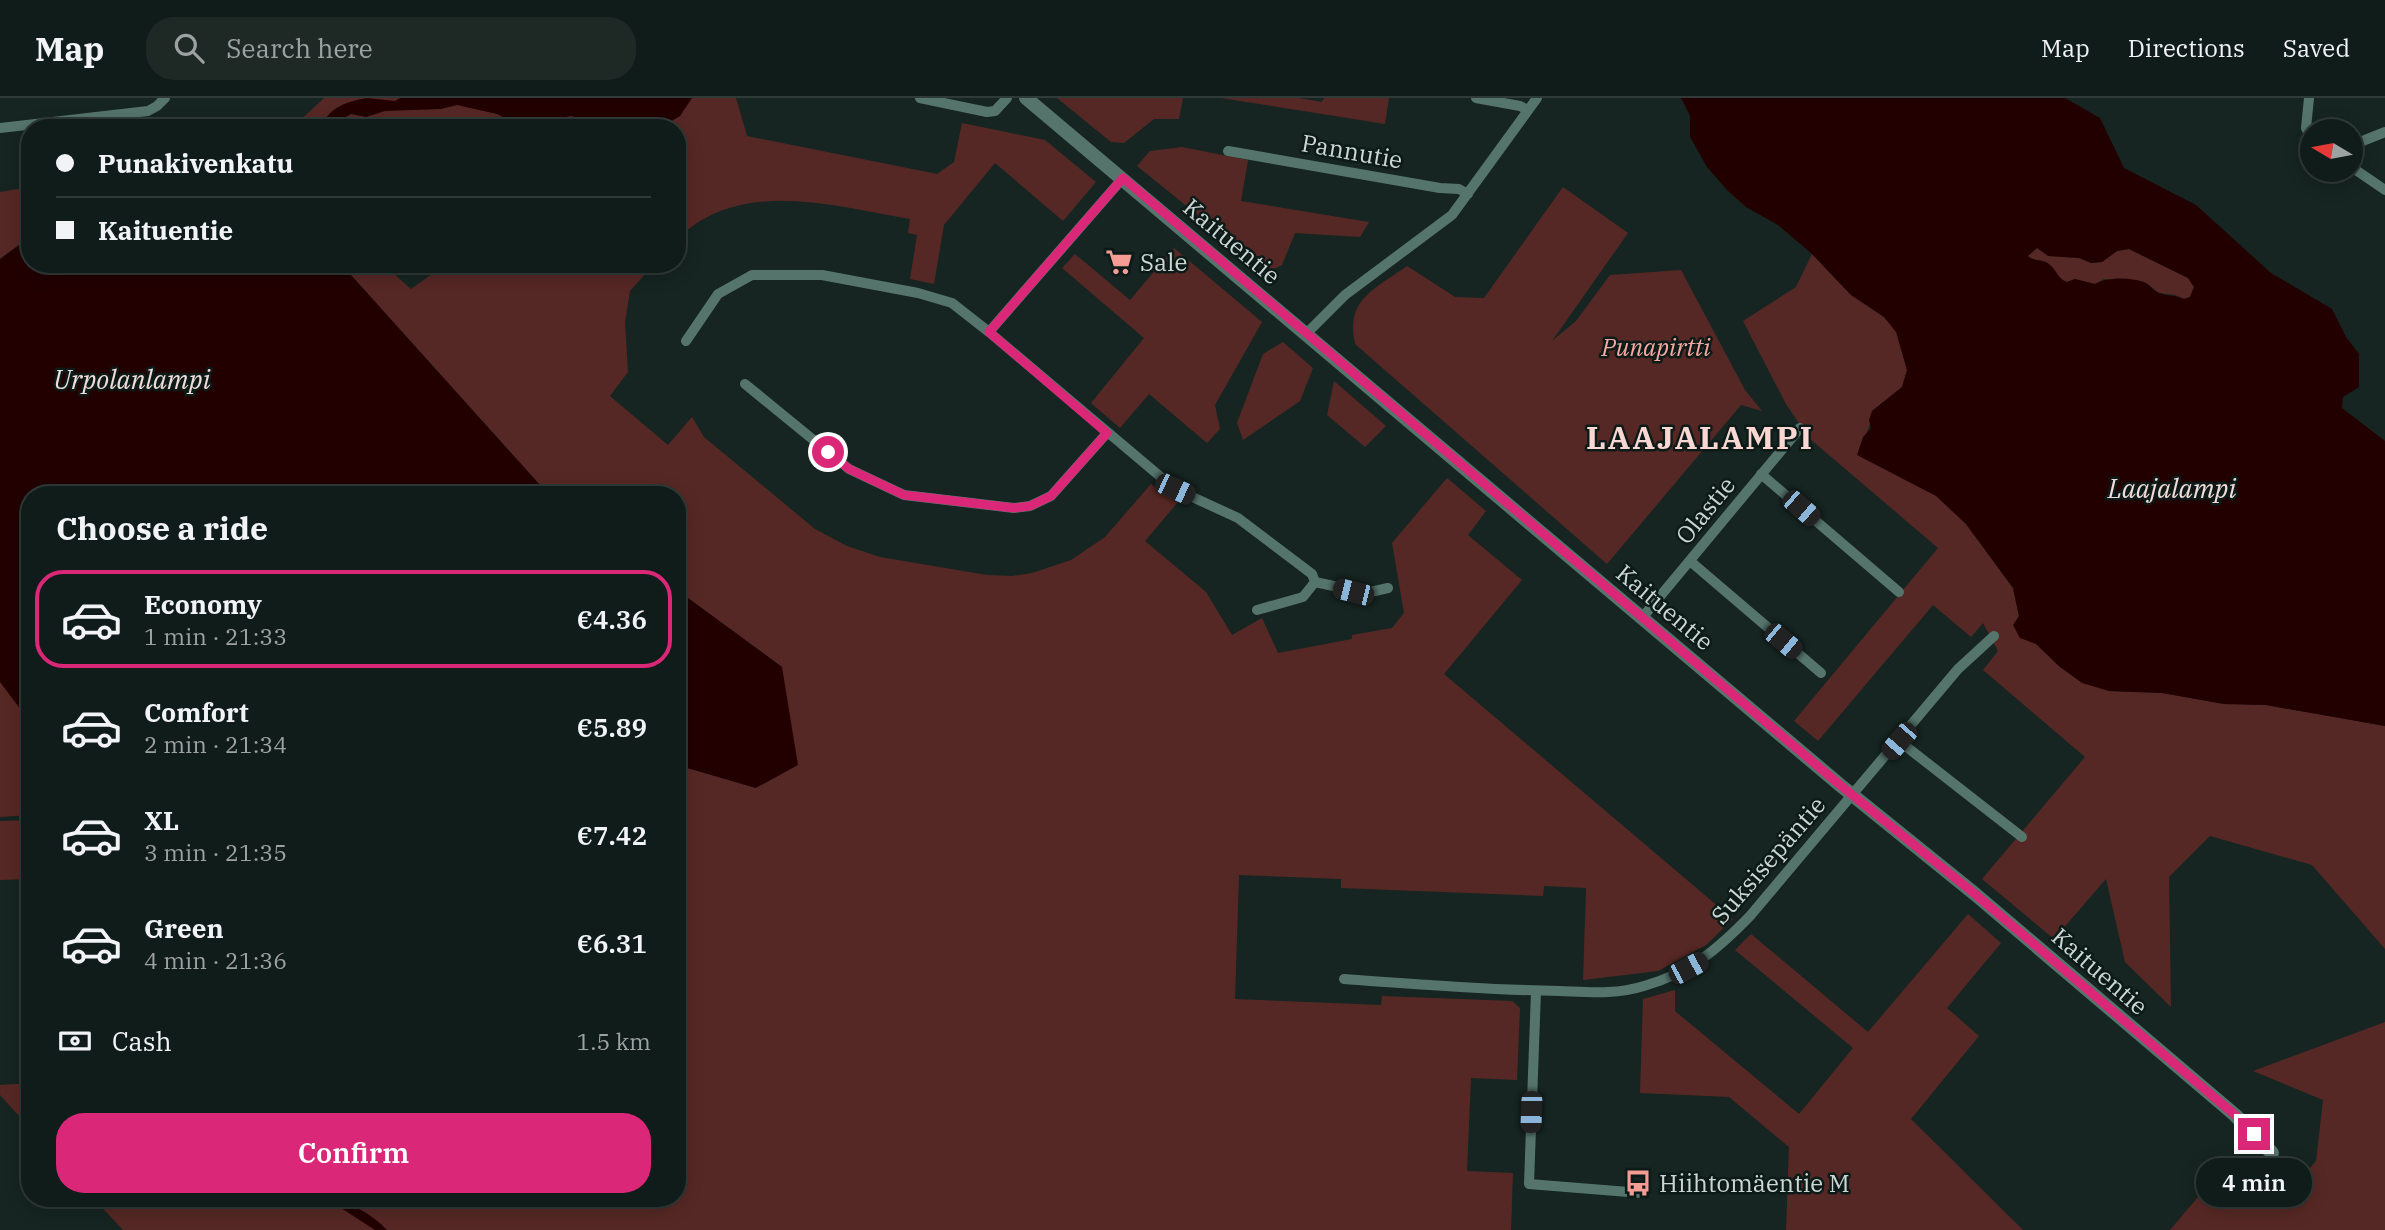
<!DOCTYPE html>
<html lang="en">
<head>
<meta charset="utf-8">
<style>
	body { margin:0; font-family:"IBM Plex Serif",serif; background:#1e2926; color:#f1f3f6; height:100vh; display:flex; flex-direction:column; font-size:26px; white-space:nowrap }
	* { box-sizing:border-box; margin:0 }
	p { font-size:23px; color:#9ca1a2 }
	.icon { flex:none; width:38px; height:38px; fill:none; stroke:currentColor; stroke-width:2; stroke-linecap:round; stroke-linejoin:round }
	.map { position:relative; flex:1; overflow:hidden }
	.drawer { position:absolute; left:21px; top:388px; width:665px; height:721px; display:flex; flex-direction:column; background:#101c19; border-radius:28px; box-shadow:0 4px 18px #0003,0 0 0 2px #303a38 }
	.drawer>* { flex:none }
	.hud { position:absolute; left:21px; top:21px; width:665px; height:154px; border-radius:28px; box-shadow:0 4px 18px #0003,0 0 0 2px #303a38; display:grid; align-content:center; height:154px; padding:0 35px; background:#101c19 }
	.needle { width:46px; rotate:280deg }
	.tools { position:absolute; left:2300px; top:21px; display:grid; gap:14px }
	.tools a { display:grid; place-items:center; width:63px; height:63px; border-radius:50%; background:#101c19; box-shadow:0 4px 18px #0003,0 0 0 2px #303a38; font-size:35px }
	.end { position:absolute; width:32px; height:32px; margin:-16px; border:9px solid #db2777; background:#fff; box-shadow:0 0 0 4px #fff }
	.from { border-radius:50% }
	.bubble { position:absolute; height:49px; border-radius:24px; background:#101c19; box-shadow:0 4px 18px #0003,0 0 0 2px #303a38; font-size:23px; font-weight:600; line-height:49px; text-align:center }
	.car { position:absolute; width:21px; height:42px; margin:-21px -10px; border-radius:9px; box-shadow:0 0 5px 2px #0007; background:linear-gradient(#222 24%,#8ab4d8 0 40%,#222 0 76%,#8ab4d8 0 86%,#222 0) }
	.hud b { display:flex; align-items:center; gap:24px; height:66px; font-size:26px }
	.hud b+b { border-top:2px solid #303a38 }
	.hud i { width:18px; height:18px; background:#f1f3f6 }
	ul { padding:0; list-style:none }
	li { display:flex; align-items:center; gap:21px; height:98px; margin:0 14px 10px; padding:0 21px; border:4px solid transparent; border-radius:28px }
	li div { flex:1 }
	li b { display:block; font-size:26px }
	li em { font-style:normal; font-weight:600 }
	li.selected { border-color:#db2777 }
	li>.icon { width:63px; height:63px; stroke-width:1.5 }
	h2 { padding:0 35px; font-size:32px; line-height:84px }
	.pay { display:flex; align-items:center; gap:18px; height:77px; padding:0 35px; font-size:26px }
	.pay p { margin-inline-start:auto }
	.primary-button { display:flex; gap:14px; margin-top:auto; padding:14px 35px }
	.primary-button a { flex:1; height:80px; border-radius:28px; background:#db2777; color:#fff; font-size:28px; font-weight:600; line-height:80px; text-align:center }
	header { display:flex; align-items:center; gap:42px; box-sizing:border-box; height:98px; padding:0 35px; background:#101c19; border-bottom:2px solid #303a38 }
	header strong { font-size:33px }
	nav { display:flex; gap:38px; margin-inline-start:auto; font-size:24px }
	.search { width:490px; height:63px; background:#1e2926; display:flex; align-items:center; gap:18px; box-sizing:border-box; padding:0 24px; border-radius:28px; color:#9ca1a2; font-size:26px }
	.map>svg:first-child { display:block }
</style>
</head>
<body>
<header>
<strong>Map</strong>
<div class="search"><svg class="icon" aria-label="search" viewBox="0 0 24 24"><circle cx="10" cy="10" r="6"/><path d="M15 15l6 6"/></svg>Search here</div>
<nav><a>Map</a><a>Directions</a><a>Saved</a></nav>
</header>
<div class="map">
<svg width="2385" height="1132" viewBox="0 0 2385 1132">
	<rect width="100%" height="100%" fill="#162521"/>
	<path fill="#562825" d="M324,0H736L747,38L937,76L954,64L962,25L1045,42L1096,84L1063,123L995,65L944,127L934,186L910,181L917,137L908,135L910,121C833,108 741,79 677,141V30H292Z
		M1057,0H1183L1179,21H1154L1124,45L1111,44Z
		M1221,0H1299L1322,4L1324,0H1389L1385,26Z
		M1182,49L1248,62L1241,103L1369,124L1360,139L1295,135L1282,167L1274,171L1261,168L1137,68L1150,53Z
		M30,89V139L0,161V94Z
		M1563,89L1628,135L1552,243L1576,223L1610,177L1681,172L1745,292L1762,313L1741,307L1607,466L1355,246C1345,201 1375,191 1407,168L1455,199L1484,200Z
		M1174,150L1262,224L1215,307L1220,331L1207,345L1149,296L1120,330L1091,305L1144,240L1062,170L1075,156L1130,202Z
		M2037,150L2049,158L2079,160L2092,165L2102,164L2117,153L2129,151L2188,180L2194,189L2190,199L2184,201L2175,197L2159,195L2146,185L2104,181L2095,186L2075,181L2067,184C2058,181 2057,173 2050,167C2043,160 2035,164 2027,158Z
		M1812,156L1851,197L1884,219L1897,234L1907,272L1902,289L1872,313C1871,330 1863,341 1858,357L1937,398L1966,426L2013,490L2019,519L2036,546L2060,569L2109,593L2162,595L2224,606L2266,607L2385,628V851L2312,767L2210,738L2169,779L2171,909L2125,864L2106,781L2054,841L1982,781L2085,659L1983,572L1998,553L1983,525L1971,539L1933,507L1818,643L1794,623L1938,450L1809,340L1786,306L1743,223L1796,189Z
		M341,166H383L411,191L446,166H654L630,193L625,224L628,274L610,298L668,347L692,319L704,339L815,431L847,448L880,459L987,477L1012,478L1032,475L1071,462L1105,439L1151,386L1178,404L1145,443L1206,494L1232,537L1262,520L1278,555L1352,541V537L1392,530L1404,515L1392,445L1447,380L1486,413L1468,437L1522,482L1444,576L1733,821L1706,847L1658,873L1583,882L1586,790L1544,788L1543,798L1341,790V781L1239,777L1235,901L1381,907L1382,898L1512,903L1520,910L1517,982L1471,980L1467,1073L1513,1075L1511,1132H123L94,1101H677V667L756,690L782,569L677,492V397H549Z
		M1283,244L1313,270L1300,303L1243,342L1237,325L1263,256Z
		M1334,283L1386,328L1365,349L1327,317Z
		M0,582L30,622V717L0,719Z
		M30,722V781L0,782V723Z
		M1968,816L2001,845L1947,910L1979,938L1911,1021L2023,1132H1786L1789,1049L1729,999L1640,995L1643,901L1675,892V913L1799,1016L1853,950L1735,852L1751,836L1868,934Z
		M2385,924V1132H2170L2231,1060L2282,1102L2316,1063L2323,1002L2253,973Z
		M30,985V1030L0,997V987Z"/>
	<path fill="#200" fill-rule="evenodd" d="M367,0L395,3L400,0H692L680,18L665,27L653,30H631L621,26L610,28L582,23L572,18L565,19L554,27L531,19L510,23L497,16L457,7L441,11L385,13L366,19L351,16L344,20L340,30H320C330,9 345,4 367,0Z
		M1681,0H2065L2100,20L2124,70L2196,107L2271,175L2332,211L2346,239L2359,256V289L2343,299L2342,310L2385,343V628L2266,607L2224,606L2162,595L2109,593L2082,585L2060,569L2036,546L2020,540L2013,527L2019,518L2013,490L1966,426L1936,398L1857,357L1863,339L1871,330L1869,322L1872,313L1902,289L1907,272L1896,234L1884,219L1851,197L1812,156L1778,127L1746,109L1727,92L1707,69L1690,39V18ZM2037,150L2048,158L2079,160L2091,165L2102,164L2117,153L2129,151L2188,180L2194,189L2190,199L2184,201C2176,197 2165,198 2157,194C2152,191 2149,186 2144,184C2129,179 2108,179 2095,186L2075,181L2067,184C2058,181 2057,173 2050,167C2043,160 2035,165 2028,158Z
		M30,139V166H341L549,397H30V624L0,584V161Z
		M677,492L782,569L798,667L756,690L677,667Z
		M327,1101C347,1101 373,1117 387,1132H375Z"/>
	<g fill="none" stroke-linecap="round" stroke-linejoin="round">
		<path stroke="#55756c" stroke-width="10" d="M920,0L987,14L995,13L1007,0
			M1476,0L1520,8L1528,12
			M2309,0L2306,30L2312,42
			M0,30L148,13L157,8L165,0
			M2350,48L2385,34
			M1228,53L1440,90L1459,91L1468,96
			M2350,68L2385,92
			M989,234L1123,80
			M1306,236L1345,197L1452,117L1537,0
			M686,243L718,196L752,177H822L918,195L952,205L989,234L1175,391L1238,420L1312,476L1315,484L1303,499L1257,512
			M745,286L849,371L904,397L1014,410L1030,408L1051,398L1107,335
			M1761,376L1899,494
			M1690,463L1821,575
			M1315,484L1366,495L1388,490
			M1642,520L1800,330
			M1899,643L2022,739
			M1344,881C1415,886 1487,892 1559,893C1588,894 1615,897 1644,888C1690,875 1718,851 1750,818L1958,571L1994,538
			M1536,893L1529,1086L1641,1095"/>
		<path stroke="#55756c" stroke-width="14" d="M1026,0L1840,687L1975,796L2235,1017L2272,1055"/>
	</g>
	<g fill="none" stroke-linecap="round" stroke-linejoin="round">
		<path stroke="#db2777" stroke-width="9" d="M828,354L849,371L904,397L1014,410L1030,408L1051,398L1107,335L989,234L1123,80L1840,687L1975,796L2235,1017L2254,1036"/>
	</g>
	<defs>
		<g id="supermarket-bare" transform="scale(2.1)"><path d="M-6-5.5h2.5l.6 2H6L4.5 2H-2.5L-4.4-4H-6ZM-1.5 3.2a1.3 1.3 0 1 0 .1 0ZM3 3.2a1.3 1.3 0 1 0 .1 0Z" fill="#f59c95" stroke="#0d1b18" stroke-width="2.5" paint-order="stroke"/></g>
		<g id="bus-bare" transform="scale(2.1)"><path d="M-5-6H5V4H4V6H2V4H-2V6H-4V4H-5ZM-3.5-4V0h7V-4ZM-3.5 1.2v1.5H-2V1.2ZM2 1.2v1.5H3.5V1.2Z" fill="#f59c95" stroke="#0d1b18" stroke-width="2.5" paint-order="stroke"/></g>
	</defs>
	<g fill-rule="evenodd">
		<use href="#supermarket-bare" x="1119" y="164"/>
		<use href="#bus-bare" x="1638" y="1085"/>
	</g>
	<g text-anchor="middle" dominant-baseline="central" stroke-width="5" stroke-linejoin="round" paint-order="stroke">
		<g font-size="24" fill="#ccd6d3" stroke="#0d1b18">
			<text transform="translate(1352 53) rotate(10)">Pannutie</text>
			<text transform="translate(1232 143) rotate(40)">Kaituentie</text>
			<text transform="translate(1705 412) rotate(-51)">Olastie</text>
			<text transform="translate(1665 509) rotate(40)">Kaituentie</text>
			<text transform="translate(1768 762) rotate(-49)">Suksisepäntie</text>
			<text transform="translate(2100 873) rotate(41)">Kaituentie</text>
		</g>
		<g font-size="24" fill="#ccd6d3" stroke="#0d1b18" text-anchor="start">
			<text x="1140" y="164">Sale</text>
			<text x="1659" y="1085">Hiihtomäentie M</text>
		</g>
		<g font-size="24" font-style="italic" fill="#f7a8a1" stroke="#0d1b18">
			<text x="1656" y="249">Punapirtti</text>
		</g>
		<g font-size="26" font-style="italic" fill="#f1dcda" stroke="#0d1b18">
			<text x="132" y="281">Urpolanlampi</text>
			<text x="2172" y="390">Laajalampi</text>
		</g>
		<g font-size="32" font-weight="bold" letter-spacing="2" fill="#fad7d3" stroke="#0d1b18">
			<text x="1700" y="339">LAAJALAMPI</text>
		</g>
	</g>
</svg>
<div class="tools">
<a><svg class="needle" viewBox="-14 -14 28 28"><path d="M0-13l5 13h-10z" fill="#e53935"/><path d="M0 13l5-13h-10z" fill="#9ca1a2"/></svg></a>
</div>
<i class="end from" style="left:828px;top:354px"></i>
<i class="end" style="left:2254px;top:1036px"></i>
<div class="bubble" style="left:2196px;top:1060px;width:116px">4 min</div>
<i class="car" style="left:1175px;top:391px;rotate:115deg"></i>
<i class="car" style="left:1801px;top:410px;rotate:131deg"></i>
<i class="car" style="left:1353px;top:494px;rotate:284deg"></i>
<i class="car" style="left:1783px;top:543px;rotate:130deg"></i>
<i class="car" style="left:1899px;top:643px;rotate:221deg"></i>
<i class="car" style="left:1688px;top:870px;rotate:62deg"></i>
<i class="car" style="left:1531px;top:1014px;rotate:182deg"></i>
<div class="hud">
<b><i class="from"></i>Punakivenkatu</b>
<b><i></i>Kaituentie</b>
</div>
<section class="drawer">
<h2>Choose a ride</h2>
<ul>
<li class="selected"><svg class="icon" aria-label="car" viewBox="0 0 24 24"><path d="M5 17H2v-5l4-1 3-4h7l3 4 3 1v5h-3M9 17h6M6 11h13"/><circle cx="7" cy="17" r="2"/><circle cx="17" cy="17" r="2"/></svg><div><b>Economy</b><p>1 min · 21:33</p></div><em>€4.36</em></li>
<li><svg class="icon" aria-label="car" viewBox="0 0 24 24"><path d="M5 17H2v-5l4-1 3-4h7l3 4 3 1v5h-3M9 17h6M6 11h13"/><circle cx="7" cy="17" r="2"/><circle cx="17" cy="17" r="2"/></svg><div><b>Comfort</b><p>2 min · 21:34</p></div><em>€5.89</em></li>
<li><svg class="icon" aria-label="car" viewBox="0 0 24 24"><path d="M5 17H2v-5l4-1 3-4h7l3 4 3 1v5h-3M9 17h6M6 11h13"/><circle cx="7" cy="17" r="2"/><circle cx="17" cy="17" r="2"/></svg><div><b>XL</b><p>3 min · 21:35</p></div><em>€7.42</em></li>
<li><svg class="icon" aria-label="car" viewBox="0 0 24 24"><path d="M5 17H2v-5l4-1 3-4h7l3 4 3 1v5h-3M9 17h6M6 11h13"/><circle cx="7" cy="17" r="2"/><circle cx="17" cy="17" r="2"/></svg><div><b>Green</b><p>4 min · 21:36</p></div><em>€6.31</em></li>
</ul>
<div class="pay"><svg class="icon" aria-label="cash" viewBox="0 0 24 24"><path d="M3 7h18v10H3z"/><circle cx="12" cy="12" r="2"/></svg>Cash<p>1.5 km</p></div>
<div class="primary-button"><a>Confirm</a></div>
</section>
</div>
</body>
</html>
